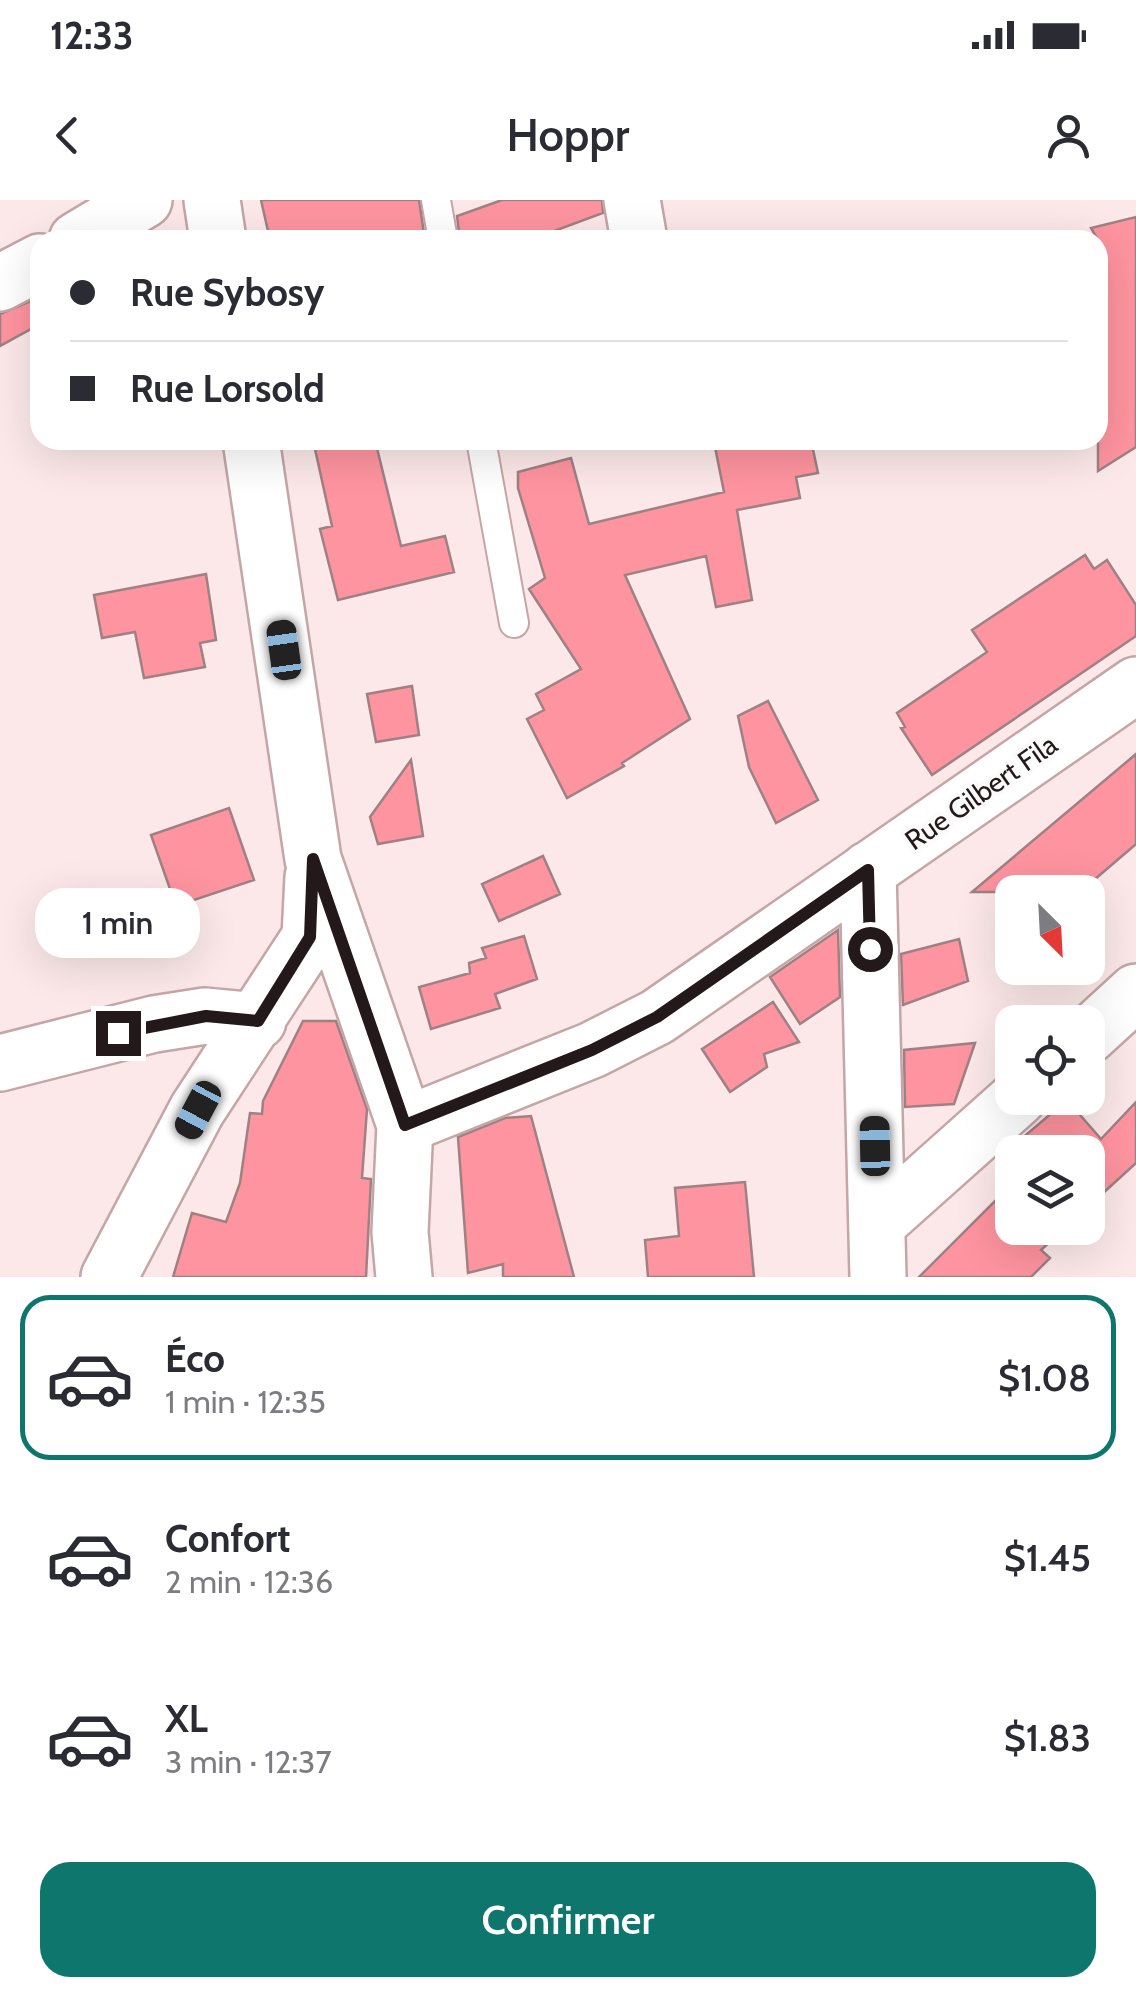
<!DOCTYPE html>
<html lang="fr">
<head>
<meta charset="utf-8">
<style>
	body { margin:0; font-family:Cabin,sans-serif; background:#f2f2f3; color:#2b2b33; height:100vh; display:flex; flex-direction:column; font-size:38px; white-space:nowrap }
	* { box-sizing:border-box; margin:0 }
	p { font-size:32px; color:#7c7c81 }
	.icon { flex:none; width:55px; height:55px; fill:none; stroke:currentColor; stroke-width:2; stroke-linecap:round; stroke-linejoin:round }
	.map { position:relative; height:1077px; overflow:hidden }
	.side { display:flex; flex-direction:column; background:#fff; flex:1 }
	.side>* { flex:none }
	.guide { position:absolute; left:30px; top:30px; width:1078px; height:220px; border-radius:30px; box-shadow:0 10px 40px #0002; display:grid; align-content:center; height:220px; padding:0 40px; background:#fff }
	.needle { width:65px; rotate:156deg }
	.controls { position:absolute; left:995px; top:675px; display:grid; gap:20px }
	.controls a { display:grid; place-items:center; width:110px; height:110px; border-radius:20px; background:#fff; box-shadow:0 10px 40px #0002; font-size:50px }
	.end { position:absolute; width:45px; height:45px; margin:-22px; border:12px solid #24191a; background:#fff; box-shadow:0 0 0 5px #fff }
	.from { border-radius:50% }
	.bubble { position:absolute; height:70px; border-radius:30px; background:#fff; box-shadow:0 10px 40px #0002; font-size:32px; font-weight:600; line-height:70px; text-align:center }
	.car { position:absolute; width:30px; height:60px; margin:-30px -15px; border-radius:12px; box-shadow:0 0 8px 2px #0007; background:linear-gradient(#222 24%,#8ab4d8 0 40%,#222 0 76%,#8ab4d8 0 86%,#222 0) }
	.guide b { display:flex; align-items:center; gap:35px; height:95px; font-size:38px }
	.guide b+b { border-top:2px solid #e1e1e2 }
	.guide i { width:25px; height:25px; background:#2b2b33 }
	ul { padding:18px 0 0; list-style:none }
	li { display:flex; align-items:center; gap:30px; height:165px; margin:0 20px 15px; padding:0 20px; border:5px solid transparent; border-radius:30px }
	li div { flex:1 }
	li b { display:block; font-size:38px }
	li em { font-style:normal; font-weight:600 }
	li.current { border-color:#0f766e }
	li>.icon { width:90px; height:90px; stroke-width:1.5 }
	.primary-button { display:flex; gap:20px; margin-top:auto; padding:20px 40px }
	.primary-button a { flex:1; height:115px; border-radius:30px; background:#0f766e; color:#fff; font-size:40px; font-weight:600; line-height:115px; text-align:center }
	.status { display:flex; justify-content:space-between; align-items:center; height:70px; padding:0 50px; background:#fff; direction:ltr }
	.status svg { height:28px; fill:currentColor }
	header { display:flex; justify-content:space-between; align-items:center; height:130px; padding:0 40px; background:#fff; font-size:45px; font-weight:600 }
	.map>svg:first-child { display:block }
</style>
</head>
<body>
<div class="status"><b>12:33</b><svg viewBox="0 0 49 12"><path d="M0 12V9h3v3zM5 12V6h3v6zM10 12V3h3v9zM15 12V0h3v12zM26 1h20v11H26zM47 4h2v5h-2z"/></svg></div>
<header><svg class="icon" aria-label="back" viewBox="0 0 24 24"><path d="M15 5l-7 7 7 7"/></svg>Hoppr<svg class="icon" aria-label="person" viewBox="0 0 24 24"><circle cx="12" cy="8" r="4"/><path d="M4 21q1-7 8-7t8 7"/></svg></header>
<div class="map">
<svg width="1136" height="1077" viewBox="0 0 1136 1077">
	<rect width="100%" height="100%" fill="#fce8e9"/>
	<path fill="#fe949f" stroke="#9e8183" stroke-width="2.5" d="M261,0H419L425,40H270Z
		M502,0H602L603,13L530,40H460L457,16Z
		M1136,17V247L1098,271V40L1091,28Z
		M40,97V124L0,146V114Z
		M313,240H375L401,346L445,336L454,372L338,400L320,329L332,326Z
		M749,240H811L818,273L796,277L800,298L737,310L752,400L716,407L706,356L625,375L690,519L622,563L624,566L567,598L527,519L544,510L536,494L581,469L529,389L545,378L518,288V272L571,258L589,324L724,292L715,247Z
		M1085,355L1094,369L1107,360L1136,405V436L932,575L901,528L905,527L897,513L987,452L972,430Z
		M206,374L216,440L200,443L205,467L144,478L135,432L102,438L94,395Z
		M412,486L419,535L376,542L367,494Z
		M768,501L818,600L776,623L749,567L738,516Z
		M1136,554V644L1080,692H972Z
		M411,560L423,636L378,644L370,617Z
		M229,608L254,680L176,706L151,635Z
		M543,656L560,694L499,721L482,684Z
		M838,730L840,797L800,824L770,777Z
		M524,736L537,779L495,794L500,808L431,829L419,787L470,773L469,763L486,758L482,748Z
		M959,739L968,781L903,805L901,754Z
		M773,802L799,842L764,854L767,867L730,892L702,849Z
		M303,821H336L367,909L362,978L371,979L366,1077H173L192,1013L226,1022L240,983L250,913L262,914L263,901Z
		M975,843L954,904L905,907L904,850Z
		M1067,900L1101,939L1136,902V963L1088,1007V952H1006Z
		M531,916L574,1077H503V1064L468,1073L458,937L505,918Z
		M745,982L754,1077H648L645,1040L679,1036L675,988Z
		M1012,984V1028H1065L1041,1050L1050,1058L1031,1077H919Z"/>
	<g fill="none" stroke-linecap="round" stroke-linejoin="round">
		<g stroke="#c4a6a7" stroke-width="32">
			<path id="lane" d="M436,0L443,40
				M481,240L514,423"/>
		</g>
		<g stroke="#c4a6a7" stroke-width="60">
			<path id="street" d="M212,0L218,40
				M632,0L639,40
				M77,40L144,0
				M0,83L40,62
				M251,240L313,659L405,925L400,1032L404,1077
				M868,670L878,1077
				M1088,836L1136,792
				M0,863L154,824L205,816L258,821
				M405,925L592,850L657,817L1136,485
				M877,1024L1018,898
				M109,1077L197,910L310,737L313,677"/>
		</g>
		<use href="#lane" stroke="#fff" stroke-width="28"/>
		<use href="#street" stroke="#fff" stroke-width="55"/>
	</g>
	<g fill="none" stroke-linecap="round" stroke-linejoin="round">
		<path stroke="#24191a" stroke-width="12" d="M118,833L206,816L258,821L310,737L313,659L405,925L592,850L657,817L868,670L870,749"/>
	</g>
	<g text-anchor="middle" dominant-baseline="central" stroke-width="8" stroke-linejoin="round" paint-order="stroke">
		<g font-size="28" fill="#24191a" stroke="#fbfbfb">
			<text transform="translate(981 592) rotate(-35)">Rue Gilbert Fila</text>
		</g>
	</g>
</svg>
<div class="controls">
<a><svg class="needle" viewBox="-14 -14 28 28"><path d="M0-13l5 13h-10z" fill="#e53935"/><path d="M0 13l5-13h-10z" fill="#7c7c81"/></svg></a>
<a><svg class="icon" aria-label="locate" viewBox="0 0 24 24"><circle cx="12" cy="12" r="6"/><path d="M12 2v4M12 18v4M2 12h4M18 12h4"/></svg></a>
<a><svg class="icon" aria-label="layers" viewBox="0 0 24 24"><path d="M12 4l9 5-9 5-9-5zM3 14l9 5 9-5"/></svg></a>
</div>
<i class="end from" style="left:870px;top:749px"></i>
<i class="end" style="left:118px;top:833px"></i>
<div class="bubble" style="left:35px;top:688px;width:165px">1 min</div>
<i class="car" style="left:284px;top:450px;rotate:352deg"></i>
<i class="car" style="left:198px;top:910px;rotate:208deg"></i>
<i class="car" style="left:875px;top:946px;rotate:359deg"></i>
<div class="guide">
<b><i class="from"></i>Rue Sybosy</b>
<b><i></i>Rue Lorsold</b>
</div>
</div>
<section class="side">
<ul>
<li class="current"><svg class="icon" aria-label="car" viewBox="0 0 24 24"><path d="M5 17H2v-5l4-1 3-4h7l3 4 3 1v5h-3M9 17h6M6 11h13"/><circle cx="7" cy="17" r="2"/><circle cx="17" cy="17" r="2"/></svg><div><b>Éco</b><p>1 min · 12:35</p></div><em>$1.08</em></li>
<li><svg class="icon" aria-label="car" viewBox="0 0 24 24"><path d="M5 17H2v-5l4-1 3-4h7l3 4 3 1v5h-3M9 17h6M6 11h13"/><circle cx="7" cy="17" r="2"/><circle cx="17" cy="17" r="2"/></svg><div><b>Confort</b><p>2 min · 12:36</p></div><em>$1.45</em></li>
<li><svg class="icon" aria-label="car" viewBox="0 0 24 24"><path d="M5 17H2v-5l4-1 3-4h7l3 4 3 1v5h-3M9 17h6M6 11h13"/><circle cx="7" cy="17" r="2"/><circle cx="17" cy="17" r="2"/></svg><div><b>XL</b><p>3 min · 12:37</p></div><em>$1.83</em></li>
</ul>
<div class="primary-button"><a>Confirmer</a></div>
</section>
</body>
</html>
